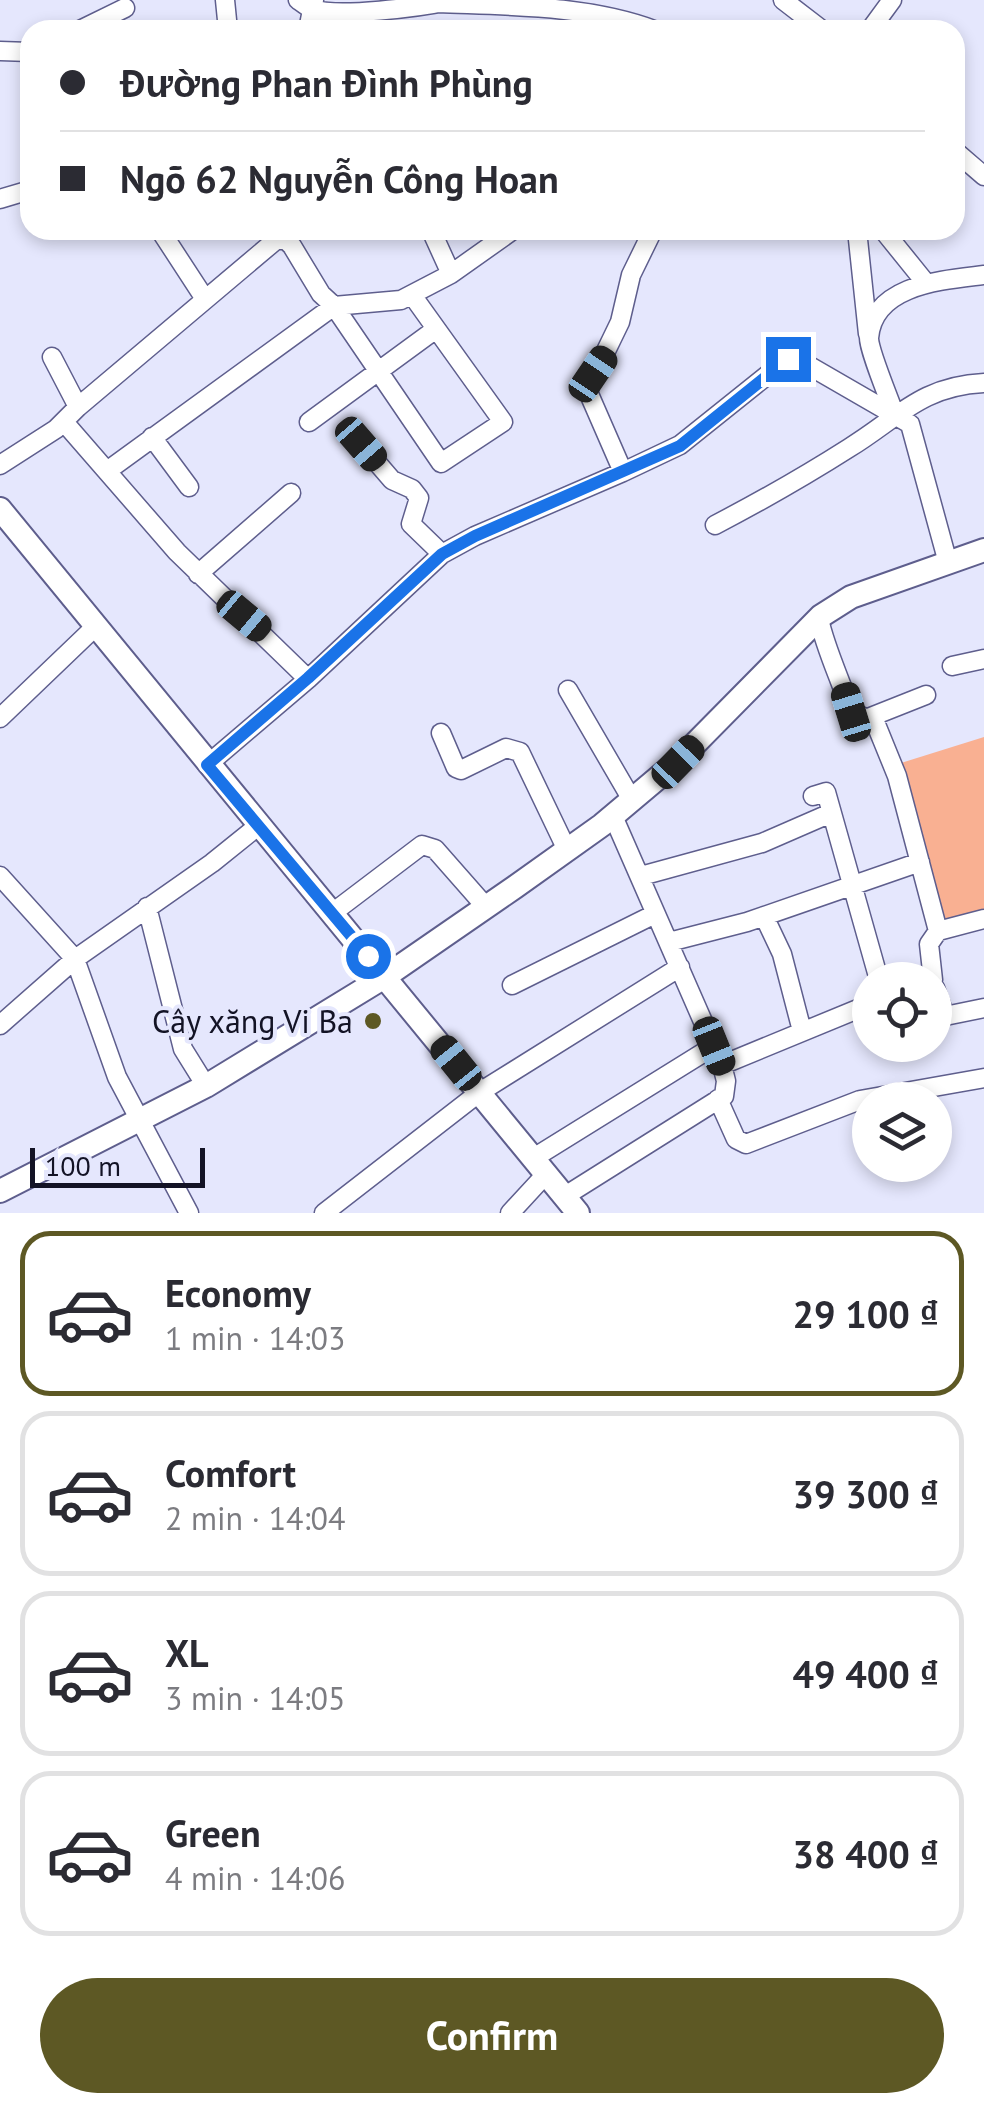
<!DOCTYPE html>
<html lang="en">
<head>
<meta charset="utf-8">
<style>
	body { margin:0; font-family:"PT Sans",sans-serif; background:#f2f2f3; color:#2b2b33; height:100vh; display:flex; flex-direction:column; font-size:38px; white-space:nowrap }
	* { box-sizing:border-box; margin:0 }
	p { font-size:32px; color:#7c7c81 }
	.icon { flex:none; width:55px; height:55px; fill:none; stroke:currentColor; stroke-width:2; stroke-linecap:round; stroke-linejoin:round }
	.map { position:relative; height:1213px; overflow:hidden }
	.details { display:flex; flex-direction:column; background:#fff; flex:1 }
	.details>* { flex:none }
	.banner { position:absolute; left:20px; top:20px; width:945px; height:220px; border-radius:30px; box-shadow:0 5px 15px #0003; display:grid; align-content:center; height:220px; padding:0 40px; background:#fff }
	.fabs { position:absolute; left:852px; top:962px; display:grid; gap:20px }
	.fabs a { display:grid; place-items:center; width:100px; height:100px; border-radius:50%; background:#fff; box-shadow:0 5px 15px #0003; font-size:50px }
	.scale { position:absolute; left:30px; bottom:25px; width:175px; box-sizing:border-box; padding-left:10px; border:5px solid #131325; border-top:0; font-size:28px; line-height:35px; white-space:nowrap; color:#131325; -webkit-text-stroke:8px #e5e7fd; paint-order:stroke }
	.end { position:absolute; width:45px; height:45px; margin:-22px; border:12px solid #1a73e8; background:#fff; box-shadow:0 0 0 5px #fff }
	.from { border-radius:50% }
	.car { position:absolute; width:30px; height:60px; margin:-30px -15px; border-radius:12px; box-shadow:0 0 8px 2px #0007; background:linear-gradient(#222 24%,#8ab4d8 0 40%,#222 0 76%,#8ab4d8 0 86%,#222 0) }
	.banner b { display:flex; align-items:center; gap:35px; height:95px; font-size:38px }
	.banner b+b { border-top:2px solid #e1e1e2 }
	.banner i { width:25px; height:25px; background:#2b2b33 }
	ul { padding:18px 0 0; list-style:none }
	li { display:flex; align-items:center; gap:30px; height:165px; margin:0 20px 15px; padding:0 20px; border:5px solid #e1e1e2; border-radius:30px }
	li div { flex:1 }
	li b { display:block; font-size:38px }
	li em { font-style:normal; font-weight:700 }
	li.current { border-color:#5d5824 }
	li>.icon { width:90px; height:90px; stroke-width:1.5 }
	.primary-button { display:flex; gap:20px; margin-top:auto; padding:20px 40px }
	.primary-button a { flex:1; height:115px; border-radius:60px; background:#5d5824; color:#fff; font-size:40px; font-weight:700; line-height:115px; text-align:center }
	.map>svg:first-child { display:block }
</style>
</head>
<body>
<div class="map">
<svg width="984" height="1213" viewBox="0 0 984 1213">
	<rect width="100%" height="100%" fill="#e5e7fd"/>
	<path fill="#f9b092" d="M984,737V912L942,924L901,763Z"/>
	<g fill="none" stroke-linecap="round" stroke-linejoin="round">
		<g stroke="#5e5e8d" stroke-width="21">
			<path id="minor" d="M225,0L228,30
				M298,0C303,3 307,7 312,9C338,18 421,7 449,1
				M783,0L822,30
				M438,3C509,6 587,5 654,30
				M80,30L125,8
				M308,30L314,0
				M870,30L892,0
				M0,51L30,52
				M955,151L984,176
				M0,199L30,190
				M160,230L205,299
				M431,230L451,274
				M857,230L868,334
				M883,230L925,282
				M52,357L78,407
				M894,413C889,398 869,351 869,338C873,284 944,280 984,275
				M64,422L177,552L308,679
				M309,422L436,329
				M152,437L189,487
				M361,444L392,480L412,489L419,498L411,524L442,554
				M0,465L56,429L78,407L276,240H286L292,246L321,294L334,306L401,300L451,274L513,230
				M107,471L334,306L441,463L503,422L412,295
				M623,472L680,445L775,369L794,357L910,424L948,563
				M715,525C761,501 805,476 849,448C898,418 921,386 984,383
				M198,574L291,493
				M819,619C826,651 841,680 851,712L875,722L897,776L938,931
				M952,666L984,659
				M568,690L632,800
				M0,718L95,627
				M868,718L926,695
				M441,733L456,768L461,770L506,748L520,752L567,850
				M207,765L308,679L442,554L475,536L623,472L589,394V386L620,322L631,275L653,230
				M813,796L826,792L879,980
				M0,876L75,959L117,1077L189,1213
				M641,876L762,843L831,813
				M147,907L183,1049L206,1086
				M331,914L422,845L435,849L486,907
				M764,916L782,954L802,1031
				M669,942L747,922L920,862
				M933,980L929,944L938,931L984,919
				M512,985L655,914
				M935,988L945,1016L984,1008
				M0,1025L75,959L212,863L258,826
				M722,1065L870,1004
				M718,1099L736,1139L746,1144L860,1100L984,1078
				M532,1159L714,1046
				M565,1196L724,1096L726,1081L722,1065L613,816
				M324,1213L480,1092L680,967
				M510,1213L546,1174"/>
		</g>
		<g stroke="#5e5e8d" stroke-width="26">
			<path id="major" d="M0,509L578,1213
				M0,1191L206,1086L386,976L515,887L602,825L678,761L821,616L851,597L984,550"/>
		</g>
		<use href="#minor" stroke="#fff" stroke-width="18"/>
		<use href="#major" stroke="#fff" stroke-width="22"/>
	</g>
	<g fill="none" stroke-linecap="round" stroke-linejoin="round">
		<path stroke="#1a73e8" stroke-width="12" d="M368,956L207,765L308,678L442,554L475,536L680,446L788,359"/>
	</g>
	<circle fill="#5d5824" stroke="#e5e7fd" stroke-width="4" cx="373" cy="1021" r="10"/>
	<g text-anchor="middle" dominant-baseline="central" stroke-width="8" stroke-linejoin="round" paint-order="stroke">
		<g font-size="32" fill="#131325" stroke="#e5e7fd" text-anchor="end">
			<text x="353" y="1021">Cây xăng Vi Ba</text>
		</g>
	</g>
</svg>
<div class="fabs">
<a><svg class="icon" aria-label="locate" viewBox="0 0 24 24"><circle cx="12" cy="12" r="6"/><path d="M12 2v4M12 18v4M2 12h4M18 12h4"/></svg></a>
<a><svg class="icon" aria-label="layers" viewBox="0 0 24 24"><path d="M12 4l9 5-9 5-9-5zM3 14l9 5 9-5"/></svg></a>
</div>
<div class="scale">100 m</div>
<i class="end from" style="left:368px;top:956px"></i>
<i class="end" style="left:788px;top:359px"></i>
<i class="car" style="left:593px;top:374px;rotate:34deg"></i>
<i class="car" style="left:361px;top:444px;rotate:139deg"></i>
<i class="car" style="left:244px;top:616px;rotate:130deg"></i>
<i class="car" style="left:851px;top:712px;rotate:343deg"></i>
<i class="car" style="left:678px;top:762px;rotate:44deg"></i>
<i class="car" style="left:714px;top:1046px;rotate:158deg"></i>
<i class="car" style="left:456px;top:1063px;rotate:321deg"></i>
<div class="banner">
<b><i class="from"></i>Đường Phan Đình Phùng</b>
<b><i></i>Ngõ 62 Nguyễn Công Hoan</b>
</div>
</div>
<section class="details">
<ul>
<li class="current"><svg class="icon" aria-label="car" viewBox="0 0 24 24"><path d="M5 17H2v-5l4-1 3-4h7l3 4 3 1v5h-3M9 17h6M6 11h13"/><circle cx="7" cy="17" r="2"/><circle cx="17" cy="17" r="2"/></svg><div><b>Economy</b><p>1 min · 14:03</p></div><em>29 100 ₫</em></li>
<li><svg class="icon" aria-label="car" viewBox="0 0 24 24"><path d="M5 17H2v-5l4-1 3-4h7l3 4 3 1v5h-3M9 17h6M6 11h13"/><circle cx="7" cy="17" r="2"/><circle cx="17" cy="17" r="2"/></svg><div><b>Comfort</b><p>2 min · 14:04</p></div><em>39 300 ₫</em></li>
<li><svg class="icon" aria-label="car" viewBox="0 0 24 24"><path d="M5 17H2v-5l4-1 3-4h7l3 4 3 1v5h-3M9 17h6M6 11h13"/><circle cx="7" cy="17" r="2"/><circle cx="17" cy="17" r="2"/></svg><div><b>XL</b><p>3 min · 14:05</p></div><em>49 400 ₫</em></li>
<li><svg class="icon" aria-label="car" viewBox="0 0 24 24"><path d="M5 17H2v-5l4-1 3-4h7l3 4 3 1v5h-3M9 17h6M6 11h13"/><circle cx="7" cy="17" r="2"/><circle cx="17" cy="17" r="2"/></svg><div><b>Green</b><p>4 min · 14:06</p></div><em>38 400 ₫</em></li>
</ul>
<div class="primary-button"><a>Confirm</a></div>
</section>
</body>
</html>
